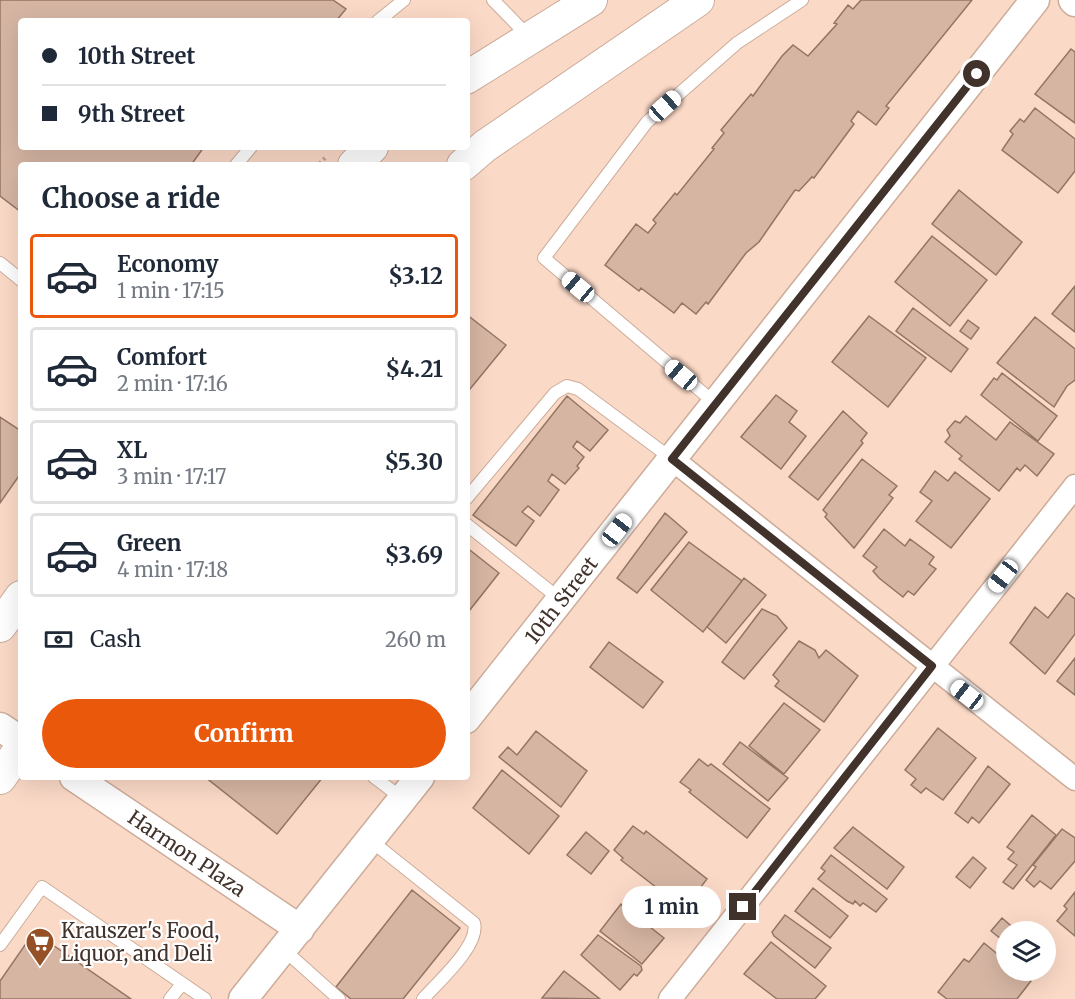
<!DOCTYPE html>
<html lang="en">
<head>
<meta charset="utf-8">
<style>
	body { margin:0; font-family:Merriweather,serif; background:#f6f6f7; color:#1f2937; height:100vh; display:flex; flex-direction:column; font-size:22px; white-space:nowrap }
	* { box-sizing:border-box; margin:0 }
	p { font-size:20px; color:#747a83 }
	.icon { flex:none; width:33px; height:33px; fill:none; stroke:currentColor; stroke-width:2; stroke-linecap:round; stroke-linejoin:round }
	.map { position:relative; flex:1; overflow:hidden }
	.details { position:absolute; left:18px; top:162px; width:452px; height:618px; display:flex; flex-direction:column; background:#fff; border-radius:6px; box-shadow:0 6px 24px #0002 }
	.details>* { flex:none }
	.guide { position:absolute; left:18px; top:18px; width:452px; height:132px; border-radius:6px; box-shadow:0 6px 24px #0002; display:grid; align-content:center; height:132px; padding:0 24px; background:#fff }
	.controls { position:absolute; left:996px; top:921px; display:grid; gap:12px }
	.controls a { display:grid; place-items:center; width:60px; height:60px; border-radius:50%; background:#fff; box-shadow:0 6px 24px #0002; font-size:30px }
	.end { position:absolute; width:27px; height:27px; margin:-14px; border:8px solid #41332c; background:#fff; box-shadow:0 0 0 3px #fff }
	.from { border-radius:50% }
	.bubble { position:absolute; height:42px; border-radius:21px; background:#fff; box-shadow:0 6px 24px #0002; font-size:20px; font-weight:700; line-height:42px; text-align:center }
	.car { position:absolute; width:18px; height:36px; margin:-18px -9px; border-radius:8px; box-shadow:0 0 4px 2px #0007; background:linear-gradient(#fff 24%,#345 0 40%,#fff 0 76%,#345 0 86%,#fff 0) }
	.guide b { display:flex; align-items:center; gap:21px; height:57px; font-size:22px }
	.guide b+b { border-top:2px solid #e0e1e3 }
	.guide i { width:15px; height:15px; background:#1f2937 }
	ul { padding:0; list-style:none }
	li { display:flex; align-items:center; gap:18px; height:84px; margin:0 12px 9px; padding:0 12px; border:3px solid #e0e1e3; border-radius:6px }
	li div { flex:1 }
	li b { display:block; font-size:22px }
	li em { font-style:normal; font-weight:700 }
	li.current { border-color:#ea580c }
	li>.icon { width:54px; height:54px; stroke-width:1.5 }
	h2 { padding:0 24px; font-size:27px; line-height:72px }
	.pay { display:flex; align-items:center; gap:15px; height:66px; padding:0 24px; font-size:22px }
	.pay p { margin-inline-start:auto }
	.action { display:flex; gap:12px; margin-top:auto; padding:12px 24px }
	.action a { flex:1; height:69px; border-radius:36px; background:#ea580c; color:#fff; font-size:24px; font-weight:700; line-height:69px; text-align:center }
	.map>svg:first-child { display:block }
</style>
</head>
<body>
<div class="map">
<svg width="1075" height="999" viewBox="0 0 1075 999">
	<rect width="100%" height="100%" fill="#fbd9c7"/>
	<path fill="#d6b5a3" stroke="#937564" stroke-width="1.5" d="M0,0H333L346,9L336,21H21V147H204L191,165H21V212L0,196Z
		M861,0H972L886,106L889,108L876,125L858,111L851,121L854,124L814,178L812,177L799,191L795,190L759,242L746,253L708,304L706,302L696,314L682,303L674,313L641,288L639,291L605,265L636,224L648,233L656,223L653,220L675,193L677,195L714,149L712,148L724,133L721,130L751,94L753,96L782,56L793,45L808,56L837,24L834,23L848,5L853,9Z
		M1071,49L1075,52V123L1035,94Z
		M1035,108L1075,139V171L1058,193L1002,150L1013,134L1010,131L1020,119L1024,122Z
		M959,190L1022,242L996,275L932,224Z
		M932,236L987,280L950,326L895,282Z
		M1075,286V332L1052,314Z
		M913,308L968,349L951,372L896,331Z
		M466,314L506,345L466,394Z
		M869,316L926,358L888,407L832,362Z
		M1035,317L1075,349V380L1067,386L1054,407L997,363Z
		M968,320L979,328L971,339L960,331Z
		M1002,373L1057,416L1038,441L981,395L994,378L997,380Z
		M776,395L797,411L789,422L806,436L781,469L741,437Z
		M567,396L608,430L590,451L577,441L573,447L584,457L577,466L579,468L565,484L552,474L548,481L559,490L540,516L528,506L522,512L534,521L516,546L473,515Z
		M843,411L867,433L861,441L863,443L818,500L789,477Z
		M966,416L996,440L1010,422L1054,454L1037,476L1025,465L1020,471L1017,468L999,491L959,459L962,456L945,442L950,436L947,430L955,421L960,423Z
		M0,417L21,431V473L0,503Z
		M862,459L897,486L889,495L893,498L854,548L825,517L827,514L823,510Z
		M935,471L948,481L955,472L990,499L951,548L916,521L932,501L920,492Z
		M665,513L687,532L637,593L617,578Z
		M884,529L905,546L910,539L934,557L929,564L936,569L914,595L908,591L903,597L879,578L873,571L877,567L863,556Z
		M689,542L742,581L703,632L651,590Z
		M466,547L499,573L469,611L466,608Z
		M744,578L766,595L726,643L707,627Z
		M1067,593L1075,599V634L1045,674L1010,643L1035,607L1048,618Z
		M762,609L777,616L787,628L744,679L722,662Z
		M799,641L815,650L819,658L826,650L858,676L824,722L775,686L779,681L773,675Z
		M609,642L663,682L643,708L590,667Z
		M1075,658V695L1057,681Z
		M784,703L820,730L784,774L749,746Z
		M938,728L976,758L943,800L926,788L921,793L911,785L916,779L905,770Z
		M536,731L587,771L561,807L499,757L508,747L517,755Z
		M740,742L788,778L768,801L723,764Z
		M699,759L708,766L711,764L770,809L747,838L689,792L691,790L680,782Z
		M988,766L1010,784L979,823L972,817L968,823L955,813Z
		M502,770L559,816L529,854L473,808Z
		M205,777H323L277,834Z
		M1032,815L1056,835L1013,889L1003,882L1017,865L1008,859L1014,852L1007,847Z
		M633,826L644,834L646,831L707,879L684,909L621,860L623,858L614,850Z
		M853,827L904,867L887,889L834,848Z
		M1062,829L1075,838V861L1051,889L1040,881L1034,887L1026,880L1036,867L1033,865Z
		M586,832L609,851L591,874L567,855Z
		M831,855L887,899L876,912L863,903L860,906L855,901L853,904L847,901L818,879L825,871L821,868Z
		M973,857L986,868L970,888L956,877Z
		M813,888L848,916L830,938L795,911Z
		M412,890L460,928L403,999H351L336,987Z
		M1075,892V936L1057,921L1067,909L1064,906Z
		M621,904L664,938L642,964L600,931Z
		M785,915L831,948L815,968L774,936L772,932Z
		M1002,918L1017,931L1006,932V943L991,931Z
		M34,932L131,999H0V981Z
		M598,935L641,966L642,970L637,976L634,974L620,990L581,955Z
		M771,942L826,986L815,999H777L744,974Z
		M984,943L1006,961V970H1018L1031,981L1017,999H947L938,992L964,959L969,962Z
		M564,971L600,999L542,998Z"/>
	<g fill="none" stroke-linecap="round" stroke-linejoin="round">
		<g stroke="#cdac9a" stroke-width="14">
			<path id="service" d="M493,0L530,38
				M378,21L404,0
				M236,165L251,147
				M0,263L21,280
				M716,404L544,258L647,122L737,43L802,0
				M466,499L555,393L567,386L578,389L672,459
				M466,524L561,600
				M374,777L403,799
				M370,840L474,923C480,945 438,982 423,999
				M0,945L42,887L205,999
				M283,949L339,999
				M170,999L182,984"/>
		</g>
		<g stroke="#cdac9a" stroke-width="25">
			<path id="minor" d="M672,459L1075,779
				M670,999L1075,486"/>
		</g>
		<g stroke="#cdac9a" stroke-width="31">
			<path id="tertiary" d="M1073,0L1075,2
				M466,719L1035,0
				M0,727L21,741
				M74,777L300,929
				M243,999L420,777"/>
		</g>
		<g stroke="#cdac9a" stroke-width="34">
			<path id="secondary" d="M466,78L591,0
				M354,165L372,147
				M463,165L485,146L698,0
				M0,626L21,597
				M0,778L21,748"/>
		</g>
		<path stroke="#bea394" stroke-width="4" stroke-dasharray="4.5 3" stroke-linecap="butt" d="M318,165L325,158"/>
		<use href="#service" stroke="#fff" stroke-width="12"/>
		<use href="#minor" stroke="#fff" stroke-width="22"/>
		<use href="#tertiary" stroke="#fff" stroke-width="28"/>
		<use href="#secondary" stroke="#fff" stroke-width="32"/>
	</g>
	<g fill="none" stroke-linecap="round" stroke-linejoin="round">
		<path stroke="#41332c" stroke-width="8" d="M743,907L932,666L672,459L977,74"/>
	</g>
	<defs>
		<g id="supermarket-pin" transform="scale(1.5)"><path d="M0 17L-7.5 6A9.5 9.5 0 1 1 7.5 6Z" fill="#955125" stroke="#fff"/><path d="M-6-5.5h2.5l.6 2H6L4.5 2H-2.5L-4.4-4H-6ZM-1.5 3.2a1.3 1.3 0 1 0 .1 0ZM3 3.2a1.3 1.3 0 1 0 .1 0Z" fill="#fff"/></g>
	</defs>
	<g fill-rule="evenodd">
		<use href="#supermarket-pin" x="40" y="942"/>
	</g>
	<g text-anchor="middle" dominant-baseline="central" stroke-width="4.5" stroke-linejoin="round" paint-order="stroke">
		<g font-size="20" fill="#41332c" stroke="#fff">
			<text transform="translate(561 600) rotate(-52)">10th Street</text>
			<text transform="translate(187 853) rotate(34)">Harmon Plaza</text>
		</g>
		<g font-size="20" fill="#41332c" stroke="#fff" text-anchor="start">
			<text x="61" y="930">Krauszer's Food,<tspan x="61" dy="23">Liquor, and Deli</tspan></text>
		</g>
	</g>
</svg>
<div class="controls">
<a><svg class="icon" aria-label="layers" viewBox="0 0 24 24"><path d="M12 4l9 5-9 5-9-5zM3 14l9 5 9-5"/></svg></a>
</div>
<i class="end from" style="left:977px;top:74px"></i>
<i class="end" style="left:743px;top:907px"></i>
<div class="bubble" style="left:622px;top:886px;width:99px">1 min</div>
<i class="car" style="left:665px;top:106px;rotate:48deg"></i>
<i class="car" style="left:578px;top:287px;rotate:310deg"></i>
<i class="car" style="left:681px;top:375px;rotate:310deg"></i>
<i class="car" style="left:617px;top:530px;rotate:38deg"></i>
<i class="car" style="left:1003px;top:576px;rotate:218deg"></i>
<i class="car" style="left:967px;top:695px;rotate:308deg"></i>
<div class="guide">
<b><i class="from"></i>10th Street</b>
<b><i></i>9th Street</b>
</div>
<section class="details">
<h2>Choose a ride</h2>
<ul>
<li class="current"><svg class="icon" aria-label="car" viewBox="0 0 24 24"><path d="M5 17H2v-5l4-1 3-4h7l3 4 3 1v5h-3M9 17h6M6 11h13"/><circle cx="7" cy="17" r="2"/><circle cx="17" cy="17" r="2"/></svg><div><b>Economy</b><p>1 min · 17:15</p></div><em>$3.12</em></li>
<li><svg class="icon" aria-label="car" viewBox="0 0 24 24"><path d="M5 17H2v-5l4-1 3-4h7l3 4 3 1v5h-3M9 17h6M6 11h13"/><circle cx="7" cy="17" r="2"/><circle cx="17" cy="17" r="2"/></svg><div><b>Comfort</b><p>2 min · 17:16</p></div><em>$4.21</em></li>
<li><svg class="icon" aria-label="car" viewBox="0 0 24 24"><path d="M5 17H2v-5l4-1 3-4h7l3 4 3 1v5h-3M9 17h6M6 11h13"/><circle cx="7" cy="17" r="2"/><circle cx="17" cy="17" r="2"/></svg><div><b>XL</b><p>3 min · 17:17</p></div><em>$5.30</em></li>
<li><svg class="icon" aria-label="car" viewBox="0 0 24 24"><path d="M5 17H2v-5l4-1 3-4h7l3 4 3 1v5h-3M9 17h6M6 11h13"/><circle cx="7" cy="17" r="2"/><circle cx="17" cy="17" r="2"/></svg><div><b>Green</b><p>4 min · 17:18</p></div><em>$3.69</em></li>
</ul>
<div class="pay"><svg class="icon" aria-label="cash" viewBox="0 0 24 24"><path d="M3 7h18v10H3z"/><circle cx="12" cy="12" r="2"/></svg>Cash<p>260 m</p></div>
<div class="action"><a>Confirm</a></div>
</section>
</div>
</body>
</html>
